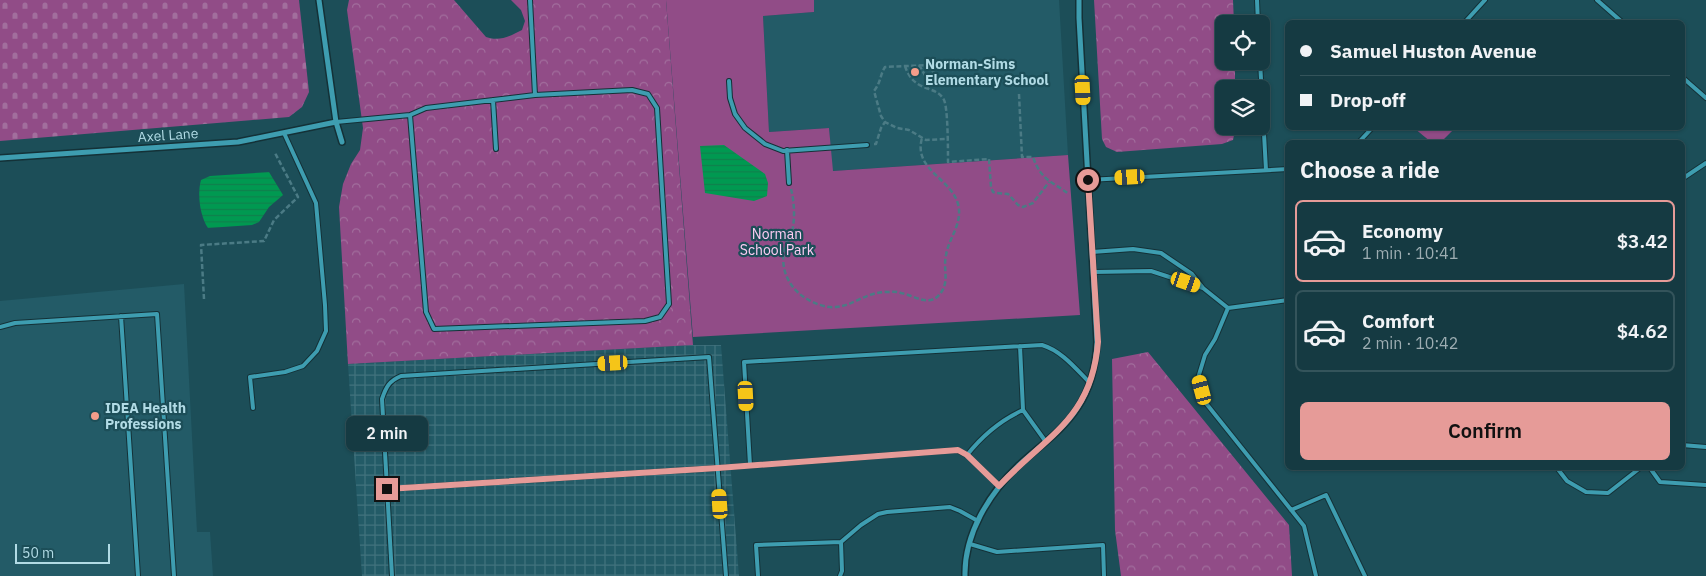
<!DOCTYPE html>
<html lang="en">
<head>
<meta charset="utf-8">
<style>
	body { margin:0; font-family:"IBM Plex Sans",sans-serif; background:#22454d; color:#f1f3f6; height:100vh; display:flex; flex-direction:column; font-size:19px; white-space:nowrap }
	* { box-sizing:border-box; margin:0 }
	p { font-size:16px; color:#9dadb2 }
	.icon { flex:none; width:28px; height:28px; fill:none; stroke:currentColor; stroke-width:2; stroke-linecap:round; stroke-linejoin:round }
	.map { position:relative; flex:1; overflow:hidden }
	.side { position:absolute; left:1285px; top:140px; width:400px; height:330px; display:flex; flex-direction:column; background:#153a42; border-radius:8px; box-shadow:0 1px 4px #0004,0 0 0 1px #34545b }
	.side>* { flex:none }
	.banner { position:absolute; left:1285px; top:20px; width:400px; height:110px; border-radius:8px; box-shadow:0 1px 4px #0004,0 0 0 1px #34545b; display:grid; align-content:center; height:110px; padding:0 15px; background:#153a42 }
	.tools { position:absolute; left:1215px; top:15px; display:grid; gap:10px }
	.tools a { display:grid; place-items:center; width:55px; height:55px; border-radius:8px; background:#153a42; box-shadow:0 1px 4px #0004,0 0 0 1px #34545b; font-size:25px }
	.scale { position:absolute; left:15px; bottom:12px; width:95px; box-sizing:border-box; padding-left:5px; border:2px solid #b1dbe5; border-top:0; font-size:14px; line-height:18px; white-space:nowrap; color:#b1dbe5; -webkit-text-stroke:4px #1c4e58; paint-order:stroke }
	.end { position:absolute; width:22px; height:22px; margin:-11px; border:6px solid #e69b98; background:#111; box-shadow:0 0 0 2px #111 }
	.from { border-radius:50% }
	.bubble { position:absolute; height:35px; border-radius:8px; background:#153a42; box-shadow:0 1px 4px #0004,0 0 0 1px #34545b; font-size:16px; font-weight:600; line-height:35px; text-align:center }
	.car { position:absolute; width:15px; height:30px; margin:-15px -8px; border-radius:6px; box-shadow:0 0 4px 1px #0007; background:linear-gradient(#f5c518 24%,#345 0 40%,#f5c518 0 76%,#345 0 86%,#f5c518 0) }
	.banner b { display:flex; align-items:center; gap:18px; height:48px; font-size:19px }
	.banner b+b { border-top:1px solid #34545b }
	.banner i { width:12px; height:12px; background:#f1f3f6 }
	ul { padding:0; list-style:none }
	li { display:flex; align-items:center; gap:15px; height:82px; margin:0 10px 8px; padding:0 5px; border:2px solid #34545b; border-radius:8px }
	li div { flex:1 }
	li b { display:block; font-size:19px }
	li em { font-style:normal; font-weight:600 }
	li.active { border-color:#e69b98 }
	li>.icon { width:45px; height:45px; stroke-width:1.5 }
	h2 { padding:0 15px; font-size:22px; line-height:60px }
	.button { display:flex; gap:10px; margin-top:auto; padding:10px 15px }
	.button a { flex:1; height:58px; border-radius:8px; background:#e69b98; color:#111; font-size:20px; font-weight:600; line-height:58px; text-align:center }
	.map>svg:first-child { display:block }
</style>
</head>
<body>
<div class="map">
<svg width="1706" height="576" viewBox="0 0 1706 576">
	<defs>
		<pattern id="industrial-grid" width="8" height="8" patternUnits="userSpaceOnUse" patternTransform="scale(1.25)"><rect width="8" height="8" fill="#235b67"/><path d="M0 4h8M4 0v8" fill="none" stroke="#41727d"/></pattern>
		<pattern id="forest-crowns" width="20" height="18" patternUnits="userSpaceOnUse" patternTransform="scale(1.25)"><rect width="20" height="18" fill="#914c87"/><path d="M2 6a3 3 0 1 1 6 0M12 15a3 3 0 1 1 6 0" fill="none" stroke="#a26e9d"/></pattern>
		<pattern id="cemetery-stones" width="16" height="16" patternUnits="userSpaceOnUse" patternTransform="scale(1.25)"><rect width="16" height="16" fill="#914c87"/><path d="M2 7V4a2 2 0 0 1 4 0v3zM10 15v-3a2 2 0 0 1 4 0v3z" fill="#a26e9d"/></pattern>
		<pattern id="water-rules" width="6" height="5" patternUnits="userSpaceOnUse" patternTransform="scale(1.25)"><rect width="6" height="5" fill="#009951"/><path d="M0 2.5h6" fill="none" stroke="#107f4d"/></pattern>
	</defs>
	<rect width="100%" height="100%" fill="#1c4e58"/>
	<path fill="#235b67" d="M814,0H1059L1068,155L832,171L829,128L769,132L763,16L814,12Z
		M184,284L197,532H210L213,576H0V301Z"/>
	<path fill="url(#industrial-grid)" d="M693,345H721L739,576H362L348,364Z"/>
	<path fill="url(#forest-crowns)" d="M349,0H454L486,37C500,42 510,36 522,30L525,21L521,10L511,0H666L693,345L348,364L339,207L343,184L351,164L360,150L363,128L347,10Z
		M1094,0H1233L1234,24H1224V61H1235V89H1224V126H1236L1233,140L1222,144L1117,152L1106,147L1102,139Z
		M1148,352L1289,525L1292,576H1121L1115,530L1112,359Z"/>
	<path fill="url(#cemetery-stones)" d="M0,0H299L309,92L302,107L289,117L0,141Z"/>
	<path fill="#914c87" d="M666,0H814V12L763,16L769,132L829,128L833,171L1068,155L1080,315L693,337Z
		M1414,128H1455L1441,142H1431Z"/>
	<path fill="url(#water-rules)" d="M724,145L765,174L768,183L767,196L754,201L705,193L700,146Z
		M269,172L283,195L269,207L259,222L252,225L208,228C200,216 197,194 201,180L210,176Z"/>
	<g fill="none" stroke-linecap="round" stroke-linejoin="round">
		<g stroke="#143137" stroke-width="6">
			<path id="lane" d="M530,0L535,95
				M1257,0L1258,24
				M1597,0L1622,22
				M1465,22L1485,0
				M1260,61L1266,170
				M1682,77L1706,98
				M729,81L730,98L735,114L745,128L765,144L783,151L867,145
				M493,100L496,149
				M336,122L410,115L426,108L535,95L632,90L648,94L657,108L669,304L660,317L645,321L434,329L426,312L410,115
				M1359,142L1372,128
				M787,150L789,183
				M1682,179L1706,163
				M1088,180L1288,169
				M1092,252L1133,249L1161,253L1192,274L1203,288L1228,308
				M1093,272L1151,271L1203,288
				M1288,300L1228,308L1215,339L1205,355L1198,378L1205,402L1304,526L1316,576
				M121,316L138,576
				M0,327L15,323L157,314L174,576
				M1020,346L1023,410L1046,442
				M253,408L250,377L285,372L303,366L317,351L326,331L325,305L316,203L284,133
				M1682,445L1706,447
				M967,455C982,436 1001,420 1023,410
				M750,465L744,362L1042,345C1062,351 1076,369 1090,383
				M1557,468L1567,481L1586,492L1608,493L1640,468
				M1650,468L1660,482L1706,485
				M387,489L718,468L957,450L967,455L999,486
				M1291,510L1326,495L1365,576
				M970,544L997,552L1103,545L1104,576
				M392,576L382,399C386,387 389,381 401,376L709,357L726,576
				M758,576L756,545L841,542L861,525L878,514L887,512L950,507L960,511L978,521
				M840,576L842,571L841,542"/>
		</g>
		<g stroke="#143137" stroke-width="8">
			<path id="street" d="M319,0L336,122L342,142
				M0,158L238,142L336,122
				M965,576C964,534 989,494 1018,466C1038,447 1063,431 1078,407C1091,387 1096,365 1097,342L1079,18V0"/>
		</g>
		<path stroke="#4b7b85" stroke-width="2.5" stroke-dasharray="5 2.5" stroke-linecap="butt" d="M919,65L926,77L934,73L929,65C914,66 900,66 885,67C880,75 881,82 874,91L881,116L885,122L897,128L909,130L926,140L947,139
			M905,66C914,94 936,84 944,100C948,108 948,150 948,162L989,159L991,187L993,192L997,193L1008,194L1018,205L1023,207L1033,203L1049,182
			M926,77L928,89
			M1019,94L1022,157H1033C1041,180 1051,181 1069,194
			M874,144H876L881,128L885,122
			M791,189C794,201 795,214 793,227C792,234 787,241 785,248C779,268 789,289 807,299C815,304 827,308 836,307C853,306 866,292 886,292C891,292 896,291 901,293C916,296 931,309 942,291C949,280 943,268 946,255C949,237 963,224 958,204C951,178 913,170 922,138
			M204,299L201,245L264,241L274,220L298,197L275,153"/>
		<use href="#lane" stroke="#3e9db0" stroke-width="4"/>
		<use href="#street" stroke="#3e9db0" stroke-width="5"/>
	</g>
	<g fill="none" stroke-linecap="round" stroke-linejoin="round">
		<path stroke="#e69b98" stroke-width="6" d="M387,489L718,468L958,450L967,455L999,486C1046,436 1092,419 1098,342L1088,180"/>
	</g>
	<g fill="#f49d8a" stroke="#1c4e58" stroke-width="2">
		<circle cx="915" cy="72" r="5"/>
		<circle cx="95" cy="416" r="5"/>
	</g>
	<g text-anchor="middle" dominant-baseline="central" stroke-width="4.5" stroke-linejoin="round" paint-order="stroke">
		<g font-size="14" font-weight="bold" fill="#b1dbe5" stroke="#1c4e58" text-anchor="start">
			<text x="925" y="64">Norman-Sims<tspan x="925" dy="16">Elementary School</tspan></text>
			<text x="105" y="408">IDEA Health<tspan x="105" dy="16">Professions</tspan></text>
		</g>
		<g font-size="14" fill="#b1dbe5" stroke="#1c4e58">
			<text transform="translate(168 135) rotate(-4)">Axel Lane</text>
		</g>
		<g font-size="14" fill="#fecdf4" stroke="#1c4e58">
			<text x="777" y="234">Norman<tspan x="777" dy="16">School Park</tspan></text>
		</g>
	</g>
</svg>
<div class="tools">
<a><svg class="icon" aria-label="locate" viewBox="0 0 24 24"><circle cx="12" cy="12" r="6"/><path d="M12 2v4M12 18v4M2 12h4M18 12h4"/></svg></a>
<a><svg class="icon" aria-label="layers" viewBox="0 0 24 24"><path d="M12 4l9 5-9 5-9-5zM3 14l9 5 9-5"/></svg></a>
</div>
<div class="scale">50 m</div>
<i class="end from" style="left:1088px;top:180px"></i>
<i class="end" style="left:387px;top:489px"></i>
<div class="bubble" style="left:346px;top:416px;width:82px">2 min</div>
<i class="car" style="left:1083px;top:90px;rotate:177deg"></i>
<i class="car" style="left:1130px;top:177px;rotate:267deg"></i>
<i class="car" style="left:1186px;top:282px;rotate:109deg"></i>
<i class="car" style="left:613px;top:363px;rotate:267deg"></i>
<i class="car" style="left:1202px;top:390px;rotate:345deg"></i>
<i class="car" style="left:746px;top:396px;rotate:177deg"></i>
<i class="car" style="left:720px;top:504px;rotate:356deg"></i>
<div class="banner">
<b><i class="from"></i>Samuel Huston Avenue</b>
<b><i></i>Drop-off</b>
</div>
<section class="side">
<h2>Choose a ride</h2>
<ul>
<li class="active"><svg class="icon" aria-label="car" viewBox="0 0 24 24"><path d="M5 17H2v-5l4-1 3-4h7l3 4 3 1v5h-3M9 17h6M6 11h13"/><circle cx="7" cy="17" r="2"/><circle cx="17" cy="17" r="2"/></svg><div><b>Economy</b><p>1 min · 10:41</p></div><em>$3.42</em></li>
<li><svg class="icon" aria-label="car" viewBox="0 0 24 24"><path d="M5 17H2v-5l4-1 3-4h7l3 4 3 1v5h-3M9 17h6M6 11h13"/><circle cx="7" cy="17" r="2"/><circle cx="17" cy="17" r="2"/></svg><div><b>Comfort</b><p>2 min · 10:42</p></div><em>$4.62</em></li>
</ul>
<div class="button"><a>Confirm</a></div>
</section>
</div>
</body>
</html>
